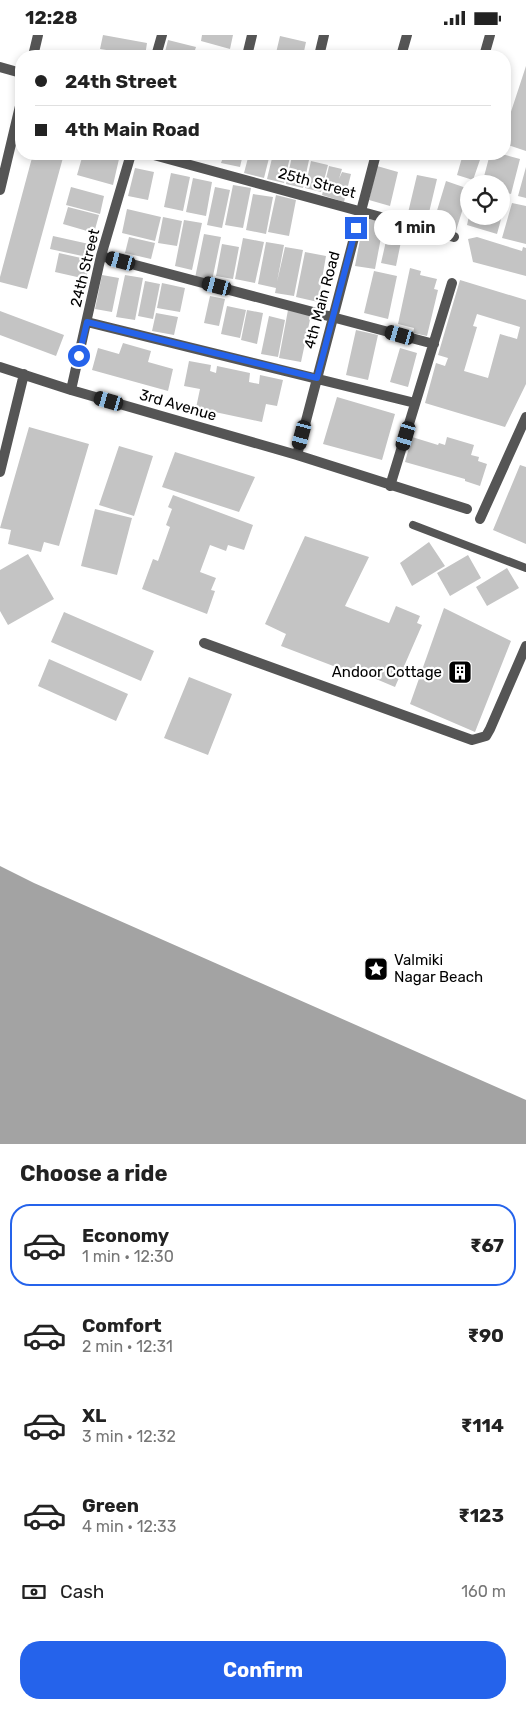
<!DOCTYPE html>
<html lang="en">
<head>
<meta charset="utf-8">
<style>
	body { margin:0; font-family:Rubik,sans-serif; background:#f6f6f6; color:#222; height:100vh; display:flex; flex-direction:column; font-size:19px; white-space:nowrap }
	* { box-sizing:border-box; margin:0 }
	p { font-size:16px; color:#767676 }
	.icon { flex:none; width:28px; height:28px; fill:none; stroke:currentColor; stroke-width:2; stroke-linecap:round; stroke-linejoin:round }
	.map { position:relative; height:1109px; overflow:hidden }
	.sheet { display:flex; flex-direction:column; background:#fff; flex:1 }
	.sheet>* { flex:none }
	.hud { position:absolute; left:15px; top:15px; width:496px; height:110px; border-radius:20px; box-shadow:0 2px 8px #0003; display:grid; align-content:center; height:110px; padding:0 20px; background:#fff }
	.fabs { position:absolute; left:460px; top:140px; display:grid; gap:10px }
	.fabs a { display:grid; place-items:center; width:50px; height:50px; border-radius:50%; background:#fff; box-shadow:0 2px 8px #0003; font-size:25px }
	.end { position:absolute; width:22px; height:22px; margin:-11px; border:6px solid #2563eb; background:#fff; box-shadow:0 0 0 2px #fff }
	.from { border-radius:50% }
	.bubble { position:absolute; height:35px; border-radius:18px; background:#fff; box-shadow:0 2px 8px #0003; font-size:16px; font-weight:700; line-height:35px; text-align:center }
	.car { position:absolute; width:15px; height:30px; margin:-15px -8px; border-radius:6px; box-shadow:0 0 4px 1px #0007; background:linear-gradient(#222 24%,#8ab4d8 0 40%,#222 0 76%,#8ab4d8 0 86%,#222 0) }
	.hud b { display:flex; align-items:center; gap:18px; height:48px; font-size:19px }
	.hud b+b { border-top:1px solid #e0e0e0 }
	.hud i { width:12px; height:12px; background:#222 }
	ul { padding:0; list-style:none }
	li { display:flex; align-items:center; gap:15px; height:82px; margin:0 10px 8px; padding:0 10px; border:2px solid transparent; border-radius:20px }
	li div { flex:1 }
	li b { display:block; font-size:19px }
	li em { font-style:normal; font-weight:700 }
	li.current { border-color:#2563eb }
	li>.icon { width:45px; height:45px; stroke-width:1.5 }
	h2 { padding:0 20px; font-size:22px; line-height:60px }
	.pay { display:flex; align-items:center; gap:12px; height:55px; padding:0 20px; font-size:19px }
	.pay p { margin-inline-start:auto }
	.primary-button { display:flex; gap:10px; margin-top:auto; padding:10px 20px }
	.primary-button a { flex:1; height:58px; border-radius:20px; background:#2563eb; color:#fff; font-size:20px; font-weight:700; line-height:58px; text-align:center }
	.status { display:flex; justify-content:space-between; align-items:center; height:35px; padding:0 25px; background:#fff; direction:ltr }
	.status svg { height:14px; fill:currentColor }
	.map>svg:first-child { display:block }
</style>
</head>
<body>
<div class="status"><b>12:28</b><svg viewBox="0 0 49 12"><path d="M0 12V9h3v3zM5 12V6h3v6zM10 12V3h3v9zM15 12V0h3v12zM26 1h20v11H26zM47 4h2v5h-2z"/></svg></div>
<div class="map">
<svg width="526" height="1109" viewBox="0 0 526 1109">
	<rect width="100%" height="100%" fill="#fff"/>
	<path fill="#a3a3a3" d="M0,831L34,848L526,1065V1109H0Z"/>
	<path fill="#c4c4c4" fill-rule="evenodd" d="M103,0L147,8L145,21L100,14Z
		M202,0H233L230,14L201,6Z
		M280,1L306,7L303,21L276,18Z
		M168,5L196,12L193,21L165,17Z
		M526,31V116L505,109V95Z
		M33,119H64L27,254L0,247V242Z
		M83,119H98L119,124L113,150L77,140Z
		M201,119H221L220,125L200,121Z
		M224,119H243L240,132L221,128Z
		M249,119H270L264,143L244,138Z
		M273,119L290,122L284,148L267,144Z
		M463,119H482L473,145L457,140Z
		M490,119H502L520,124L511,159L501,156V149H482Z
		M292,121L309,125L303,153L286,149Z
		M311,126L328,130L321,157L305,153Z
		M329,131L342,134L339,144L342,137L351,139L344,167L322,160Z
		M377,131L398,137L390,171L369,165Z
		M526,132V163L518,161Z
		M135,133L154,137L148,165L128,161Z
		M171,138L190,142L183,176L164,172Z
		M417,140L437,144L427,186L407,182Z
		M193,143L212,147L206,181L186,177Z
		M446,146L469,154L455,199L432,192Z
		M233,150L251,153L243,193L225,190Z
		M71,152L104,161L100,179L66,170Z
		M215,152L230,155L222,193L207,190Z
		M253,159L273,162L266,199L246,195Z
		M276,160L296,165L289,201L268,197Z
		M501,164L506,166L497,199L467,190L469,181H501Z
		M512,168L526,171V209L502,203Z
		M68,172L99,180L94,198L63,189Z
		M127,174L161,182L155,206L122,198Z
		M163,182L182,186L177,211L158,208Z
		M364,183L384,187L375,234L355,231Z
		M184,185L202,188L192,235L175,231Z
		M389,193L403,197L396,231L381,228Z
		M204,199L221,202L212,246L195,243Z
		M53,201L89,209L87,222L50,214Z
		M129,202L155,208L151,224L125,218Z
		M477,202L522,216L523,212L526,213V241L473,227L468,204Z
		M243,203L264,207L255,248L235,244Z
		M266,207L284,210L277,247L285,212L303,215L294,261L275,258L276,253L258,249Z
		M222,209L239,212L233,244L216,241Z
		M305,217L326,221L318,267L296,262Z
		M59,218L90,225L86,244L55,237Z
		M410,233L421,236L420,240L437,244L434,254L438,255L427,301L413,298L414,293L398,289Z
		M374,236L397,241L388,284L364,278Z
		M102,240L119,243L112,277L95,274Z
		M125,240L143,243L135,285L116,282Z
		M460,245L526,265V349L505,392L425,368L436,328L445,331L448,323L438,320ZM477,279L520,292L517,304L500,299L488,343L464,336L477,292L473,291Z
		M145,246L160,249L153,284L138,281Z
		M162,248L185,253L180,277L157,273Z
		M210,261L225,264L219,291L204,288Z
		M227,271L246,275L240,303L221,299Z
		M247,275L263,278L257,309L241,305Z
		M288,275L311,280L301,327L279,323Z
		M0,276L64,300L56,321L0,300Z
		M156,278L178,282L174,300L152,296Z
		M269,281L285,285L278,322L261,319Z
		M356,295L378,300L368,345L346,340Z
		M123,308L151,316L148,327L173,334L168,356L92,335L98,313L119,319Z
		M400,313L417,318L408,352L390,347Z
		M189,326L211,330L210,336L216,338L217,331L250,338L249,347L259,349L260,340L283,345L277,371L266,369L262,387L196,373L200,354L184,351Z
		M337,362L395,379L382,425L323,409Z
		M29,392L89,409L59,511L44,507L41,517L8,509L11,495L0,493Z
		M412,402L438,410L439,408L445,410L447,402L474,410L471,420L479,422L478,426L487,429L480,451L465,446V444L405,427Z
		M119,411L153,421L134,481L99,470Z
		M175,417L255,442L239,477L162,452Z
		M520,430L526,432V509L493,495Z
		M173,460L253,490L244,515L228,510L226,516L210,510L200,537L216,543L211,555L215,556L207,579L142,554L153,524L158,526L170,492L166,490L172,474L168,472Z
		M95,474L132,483L117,540L81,531Z
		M305,501L369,522L345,571L389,588L396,571L420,581L417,588L422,590L395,652L350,633L349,637L281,611L286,599L265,589Z
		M429,507L445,531L412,551L400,528Z
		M28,519L54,564L8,590L0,576V535Z
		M468,520L481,543L450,561L437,538Z
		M507,533L519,553L487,571L476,552Z
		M444,573L511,606L475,697L410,669Z
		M64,577L154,616L141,646L51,607Z
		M49,624L128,659L116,686L38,651Z
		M189,642L232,659L208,720L164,703Z"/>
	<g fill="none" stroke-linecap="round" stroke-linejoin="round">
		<path stroke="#555" stroke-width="8" d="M413,490L526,533"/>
		<path stroke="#555" stroke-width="10" d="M33,21L38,0
			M156,21L162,0
			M247,21L252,0
			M319,21L324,0
			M401,21L407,0
			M484,21L490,0
			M0,32L21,38
			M150,119L454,202
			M0,155L21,67
			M101,221L434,309
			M87,287L415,368
			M0,332L71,355L297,420L467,474
			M71,355L101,221L131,119
			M297,420L376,119
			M0,437L24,339
			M390,451L452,248
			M480,484L526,382
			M204,608L472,705L486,701L490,694L526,611"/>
	</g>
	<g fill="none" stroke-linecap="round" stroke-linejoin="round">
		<path stroke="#2563eb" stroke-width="6" d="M79,321L87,287L317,343L356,193"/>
	</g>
	<defs>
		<g id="building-square" transform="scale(1.25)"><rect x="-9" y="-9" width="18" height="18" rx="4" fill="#000" stroke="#fff"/><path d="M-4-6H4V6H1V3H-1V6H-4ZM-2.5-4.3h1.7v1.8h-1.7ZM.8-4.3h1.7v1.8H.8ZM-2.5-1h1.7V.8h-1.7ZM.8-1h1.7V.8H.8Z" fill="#fff"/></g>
		<g id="sight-square" transform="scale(1.25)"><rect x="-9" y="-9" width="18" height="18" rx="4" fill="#000" stroke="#fff"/><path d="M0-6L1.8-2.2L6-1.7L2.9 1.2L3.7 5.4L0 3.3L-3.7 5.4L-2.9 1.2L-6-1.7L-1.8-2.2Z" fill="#fff"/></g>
	</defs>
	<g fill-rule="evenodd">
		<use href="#building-square" x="460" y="637"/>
		<use href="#sight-square" x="376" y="934"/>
	</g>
	<g text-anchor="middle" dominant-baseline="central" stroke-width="4.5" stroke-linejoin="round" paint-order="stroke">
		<g font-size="15" fill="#000" stroke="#fff">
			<text transform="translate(317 148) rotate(15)">25th Street</text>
			<text transform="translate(85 233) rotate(-76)">24th Street</text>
			<text transform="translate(322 265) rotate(-75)">4th Main Road</text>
			<text transform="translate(178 370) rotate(16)">3rd Avenue</text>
		</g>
		<g font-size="15" fill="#000" stroke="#fff" text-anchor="end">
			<text x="442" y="637">Andoor Cottage</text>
			<text x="394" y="925" text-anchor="start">Valmiki<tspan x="394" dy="17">Nagar Beach</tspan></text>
		</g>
	</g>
</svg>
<div class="fabs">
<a><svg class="icon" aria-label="locate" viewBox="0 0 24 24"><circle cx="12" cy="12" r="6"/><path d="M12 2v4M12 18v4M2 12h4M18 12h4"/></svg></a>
</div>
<i class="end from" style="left:79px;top:321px"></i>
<i class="end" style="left:356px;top:193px"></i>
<div class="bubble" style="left:374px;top:175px;width:82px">1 min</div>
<i class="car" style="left:121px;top:226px;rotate:285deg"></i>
<i class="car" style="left:217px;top:251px;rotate:285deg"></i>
<i class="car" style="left:400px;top:300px;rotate:286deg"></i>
<i class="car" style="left:109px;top:366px;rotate:286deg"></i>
<i class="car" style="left:302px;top:400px;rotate:195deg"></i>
<i class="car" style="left:406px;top:401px;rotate:197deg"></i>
<div class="hud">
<b><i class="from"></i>24th Street</b>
<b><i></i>4th Main Road</b>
</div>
</div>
<section class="sheet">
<h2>Choose a ride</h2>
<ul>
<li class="current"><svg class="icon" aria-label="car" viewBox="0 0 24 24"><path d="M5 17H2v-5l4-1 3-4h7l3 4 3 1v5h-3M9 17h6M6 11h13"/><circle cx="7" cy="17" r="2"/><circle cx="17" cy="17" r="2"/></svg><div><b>Economy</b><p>1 min · 12:30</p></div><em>₹67</em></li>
<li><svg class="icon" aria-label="car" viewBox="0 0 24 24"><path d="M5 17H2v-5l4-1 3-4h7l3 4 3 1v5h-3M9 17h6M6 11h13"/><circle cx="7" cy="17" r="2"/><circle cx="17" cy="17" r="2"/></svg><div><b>Comfort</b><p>2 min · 12:31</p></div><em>₹90</em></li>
<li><svg class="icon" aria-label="car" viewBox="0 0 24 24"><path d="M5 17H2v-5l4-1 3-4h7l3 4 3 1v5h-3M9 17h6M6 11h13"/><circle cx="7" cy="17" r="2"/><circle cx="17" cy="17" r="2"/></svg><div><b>XL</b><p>3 min · 12:32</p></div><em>₹114</em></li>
<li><svg class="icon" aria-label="car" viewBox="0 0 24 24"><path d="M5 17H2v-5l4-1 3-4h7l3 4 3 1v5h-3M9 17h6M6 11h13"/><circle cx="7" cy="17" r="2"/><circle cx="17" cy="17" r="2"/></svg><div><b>Green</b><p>4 min · 12:33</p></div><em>₹123</em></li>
</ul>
<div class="pay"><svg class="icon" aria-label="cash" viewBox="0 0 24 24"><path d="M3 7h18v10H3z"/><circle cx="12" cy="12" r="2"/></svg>Cash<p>160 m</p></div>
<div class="primary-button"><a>Confirm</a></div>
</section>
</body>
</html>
